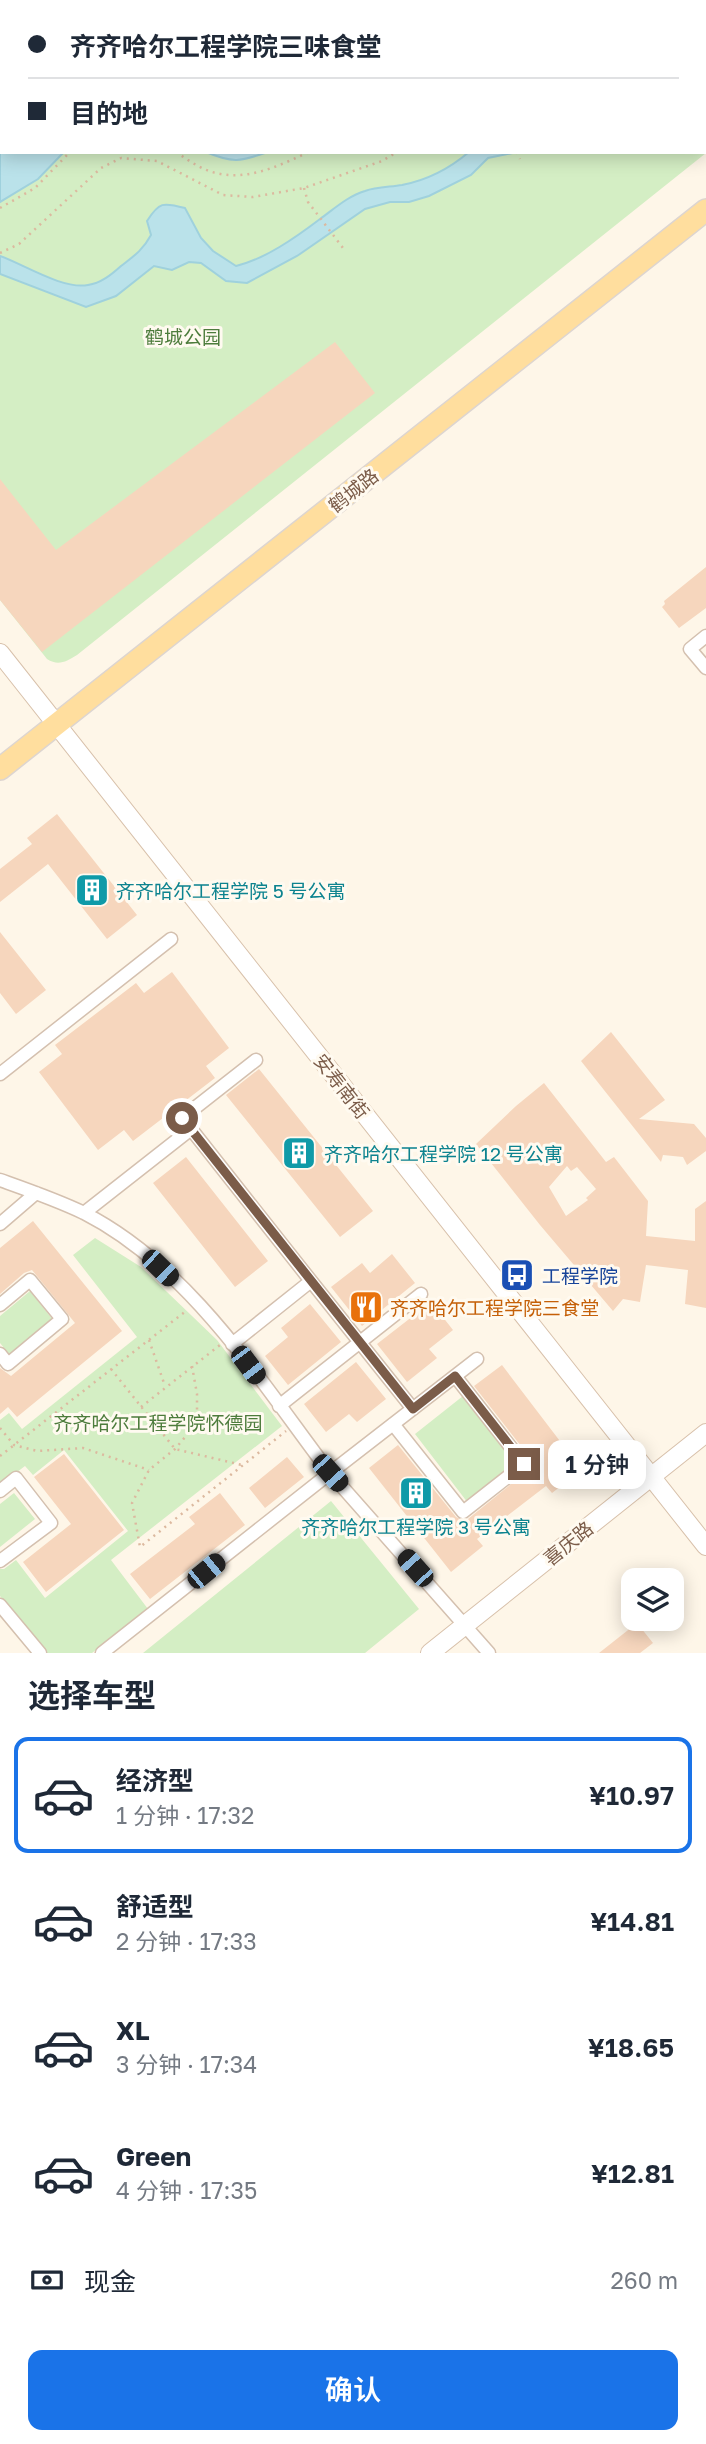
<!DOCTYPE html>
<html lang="zh">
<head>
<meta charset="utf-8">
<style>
	body { margin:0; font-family:"Golos Text","Noto Sans SC",sans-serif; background:#f6f6f7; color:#1f2937; height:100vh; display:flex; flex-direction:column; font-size:26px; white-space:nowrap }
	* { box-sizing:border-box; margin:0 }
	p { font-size:23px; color:#747a83 }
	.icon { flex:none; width:38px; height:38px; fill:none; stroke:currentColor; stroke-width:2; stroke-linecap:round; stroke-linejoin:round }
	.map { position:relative; height:1653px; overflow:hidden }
	.panel { display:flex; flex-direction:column; background:#fff; flex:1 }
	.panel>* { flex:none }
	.hud { position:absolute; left:0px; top:0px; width:707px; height:154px; box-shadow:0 4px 18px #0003; display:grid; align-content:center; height:154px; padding:0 28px; background:#fff }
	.fabs { position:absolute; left:621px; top:1568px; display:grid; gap:14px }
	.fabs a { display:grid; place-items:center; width:63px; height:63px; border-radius:14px; background:#fff; box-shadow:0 4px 18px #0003; font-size:35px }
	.end { position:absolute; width:32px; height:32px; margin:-16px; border:9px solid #7b5c49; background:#fff; box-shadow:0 0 0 4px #fff }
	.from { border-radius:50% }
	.bubble { position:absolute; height:49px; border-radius:14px; background:#fff; box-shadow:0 4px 18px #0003; font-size:23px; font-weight:600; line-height:49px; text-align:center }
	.car { position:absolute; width:21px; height:42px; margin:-21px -10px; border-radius:9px; box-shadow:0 0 5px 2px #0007; background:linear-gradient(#222 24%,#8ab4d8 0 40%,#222 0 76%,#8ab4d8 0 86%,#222 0) }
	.hud b { display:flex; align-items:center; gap:24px; height:66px; font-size:26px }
	.hud b+b { border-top:2px solid #e0e1e3 }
	.hud i { width:18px; height:18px; background:#1f2937 }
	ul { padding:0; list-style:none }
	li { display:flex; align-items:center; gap:21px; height:116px; margin:0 14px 10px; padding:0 14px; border:4px solid transparent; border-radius:14px }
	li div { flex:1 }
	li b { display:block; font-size:26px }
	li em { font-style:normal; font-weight:600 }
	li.current { border-color:#1a73e8 }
	li>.icon { width:63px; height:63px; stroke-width:1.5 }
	h2 { padding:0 28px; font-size:32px; line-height:84px }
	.pay { display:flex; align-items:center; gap:18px; height:77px; padding:0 28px; font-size:26px }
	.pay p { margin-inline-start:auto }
	.primary-button { display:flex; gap:14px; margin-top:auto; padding:14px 28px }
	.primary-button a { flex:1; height:80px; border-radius:14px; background:#1a73e8; color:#fff; font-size:28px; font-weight:600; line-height:80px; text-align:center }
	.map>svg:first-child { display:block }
</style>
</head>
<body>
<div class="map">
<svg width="706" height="1653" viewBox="0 0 706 1653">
	<rect width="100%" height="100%" fill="#fef6e8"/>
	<path fill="#d4eec4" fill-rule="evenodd" d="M0,0H706V153L77,655C66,662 58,666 47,659L0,600ZM2,2H705V152H2Z
		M95,1238L141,1267L217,1340L282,1426L111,1560L148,1609L92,1653H45L0,1596V1569H4L16,1560L45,1598L128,1531L64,1450L33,1475L25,1466L0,1485V1420L9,1413L22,1429L137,1337L73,1255Z
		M30,1291L53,1320L10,1355L0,1343V1316Z
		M463,1396L517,1465L468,1503L415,1434Z
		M14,1493L35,1519L0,1547V1504Z
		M331,1501L419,1609L365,1653H143Z"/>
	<path fill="#bae2ea" stroke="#9fd1dd" stroke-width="2" d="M106,0H401L402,2H106Z
		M0,83L2,152H64L38,179L0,202Z
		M206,152H268C241,161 234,164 206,152Z
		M469,152H517L488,158L471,175L429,196L409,202H390L365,209L297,256L247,283L226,281L201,263L189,262L172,270L154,266L116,296L86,307L0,274V256C23,264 63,290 88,285C101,283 111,275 121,266C134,256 143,250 151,235L147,221C159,202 163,202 185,208L201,238L213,251L236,266C265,259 295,238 320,219C334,209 348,196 365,191C376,187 390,187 402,185C428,180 449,169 469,152Z"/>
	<path fill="#f6d6bd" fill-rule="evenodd" d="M335,342L375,393L42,652L0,600V479L56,550Z
		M706,567V608L679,628L662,607L665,604L664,601Z
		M57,814L137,915L107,939L48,864L0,902V869L32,844L27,838Z
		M0,932L46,990L16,1014L0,993Z
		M172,972L229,1048L206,1066L215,1078L133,1141L124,1130L98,1150L39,1072L62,1054L55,1045L136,983L144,993Z
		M611,1032L665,1100L639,1119L694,1124L706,1138V1151L687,1165L683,1157L663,1155L661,1162L581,1061Z
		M259,1069L373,1211L340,1237L226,1095Z
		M544,1083L606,1162L614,1157L648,1201L646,1236L695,1241V1209L706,1201V1308L685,1304L688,1270L646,1265L640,1302L623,1299L613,1311L540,1225L476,1144L516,1106ZM567,1166L571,1171L577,1167L596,1189L586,1198L588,1200L566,1216L549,1187Z
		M186,1157L268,1261L235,1287L153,1183Z
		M33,1221L122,1331L17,1417L8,1407L0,1414V1368L11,1376L75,1323L32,1270L24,1273L0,1294V1248Z
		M392,1254L415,1283L362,1326L331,1287L362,1263L370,1273Z
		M431,1302L453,1330L429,1349L437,1358L407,1382L377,1344Z
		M310,1304L341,1342L288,1385L265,1356L288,1337L281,1328Z
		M356,1362L386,1399L357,1422L349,1414L326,1432L304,1404Z
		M502,1365L582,1470L552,1493L546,1486L477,1539L483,1546L451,1572L369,1468L398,1445L456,1517L464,1521L468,1519L532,1467L531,1459L474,1386Z
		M64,1454L124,1530L46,1592L23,1562L71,1524L34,1477Z
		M287,1457L304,1477L265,1508L249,1488Z
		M220,1493L245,1525L150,1599L130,1574L195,1524L189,1517Z
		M637,1623L653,1643L640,1653H599Z"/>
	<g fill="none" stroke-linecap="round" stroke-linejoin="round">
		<g stroke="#d4c0af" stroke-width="15">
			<path id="street" d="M706,636L690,649L706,668
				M0,1074L171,939
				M191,1129L182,1118L256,1060
				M0,1180C28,1190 57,1200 84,1213C190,1267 260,1381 330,1473L102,1653
				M84,1213L191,1129L311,1281
				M0,1224L36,1193
				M0,1305L30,1280L62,1319L8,1364L0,1354
				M232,1344L311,1281L413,1409
				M477,1359L330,1473L489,1653
				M279,1406L421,1294
				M393,1424L463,1512L524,1464L455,1376
				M0,1491L16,1478L51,1523L0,1561
				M0,1605L40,1653"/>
		</g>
		<g stroke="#d8c1ab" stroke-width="20">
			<path id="secondary" d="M0,653L706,1546
				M430,1653L706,1433"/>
		</g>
		<g stroke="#ddd5d0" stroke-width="24">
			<path id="primary" d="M0,769L706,210"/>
		</g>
		<path stroke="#dcb99f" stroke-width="2.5" stroke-dasharray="2 5" stroke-linecap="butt" d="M96,0V2
			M408,0L410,2
			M0,72L2,73
			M176,152C185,158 195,165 204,169C241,185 276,167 309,152
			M517,152L520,159
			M304,188L308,202L343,248
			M0,208L35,188L70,152
			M0,253L19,244L101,168L121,158L157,161L223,195L253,197L304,188L382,161L397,152
			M149,1340L165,1386
			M192,1366L197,1394V1423L175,1449L149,1470L132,1503L140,1547L286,1431
			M111,1369L175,1449L242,1465
			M141,1407L220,1345
			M0,1428L14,1445L37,1451L83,1448L149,1470
			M0,1456L186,1311"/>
		<use href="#street" stroke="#fff" stroke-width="12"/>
		<use href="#secondary" stroke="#fff" stroke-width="18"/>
		<use href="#primary" stroke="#ffde9e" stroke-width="21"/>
	</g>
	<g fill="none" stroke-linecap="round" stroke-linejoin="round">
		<path stroke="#7b5c49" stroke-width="9" d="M182,1118L413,1409L455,1376L524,1464"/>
	</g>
	<defs>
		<g id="building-square" transform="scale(1.75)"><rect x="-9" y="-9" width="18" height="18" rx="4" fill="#0f9aa8" stroke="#fffaf0"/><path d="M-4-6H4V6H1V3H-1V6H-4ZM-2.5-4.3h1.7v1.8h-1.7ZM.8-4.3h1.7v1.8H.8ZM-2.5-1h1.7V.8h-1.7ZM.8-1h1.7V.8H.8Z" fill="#fff"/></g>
		<g id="bus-square" transform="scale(1.75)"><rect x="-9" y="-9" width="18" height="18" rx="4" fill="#1a4fb4" stroke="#fffaf0"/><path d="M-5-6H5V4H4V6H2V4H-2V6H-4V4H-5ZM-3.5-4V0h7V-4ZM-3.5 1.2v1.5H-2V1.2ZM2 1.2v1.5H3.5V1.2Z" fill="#fff"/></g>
		<g id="restaurant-square" transform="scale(1.75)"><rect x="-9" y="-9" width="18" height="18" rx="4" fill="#e8710a" stroke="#fffaf0"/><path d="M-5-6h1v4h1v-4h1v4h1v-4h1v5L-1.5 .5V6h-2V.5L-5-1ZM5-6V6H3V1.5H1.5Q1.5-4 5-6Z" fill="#fff"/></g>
	</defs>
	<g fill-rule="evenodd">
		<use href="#building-square" x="92" y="890"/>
		<use href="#building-square" x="299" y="1153"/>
		<use href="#bus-square" x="517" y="1275"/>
		<use href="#restaurant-square" x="366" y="1307"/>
		<use href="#building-square" x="416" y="1493"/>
	</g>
	<g text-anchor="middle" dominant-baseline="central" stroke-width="6" stroke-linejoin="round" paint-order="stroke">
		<g font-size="19" fill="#4d7c3c" stroke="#fffaf0">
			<text x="183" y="336">鹤城公园</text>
			<text x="158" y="1422">齐齐哈尔工程学院怀德园</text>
		</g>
		<g font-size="19" fill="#7b5c49" stroke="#fffaf0">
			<text transform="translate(353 490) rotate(-38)">鹤城路</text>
			<text transform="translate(342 1086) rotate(52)">安寿南街</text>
			<text transform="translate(568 1543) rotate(-39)">喜庆路</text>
		</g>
		<g font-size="19" fill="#0d838f" stroke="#fffaf0" text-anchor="start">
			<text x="116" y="890">齐齐哈尔工程学院 5 号公寓</text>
			<text x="324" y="1153">齐齐哈尔工程学院 12 号公寓</text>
			<text x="416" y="1526" text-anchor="middle">齐齐哈尔工程学院 3 号公寓</text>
		</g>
		<g font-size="19" fill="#164399" stroke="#fffaf0" text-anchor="start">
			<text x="542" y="1275">工程学院</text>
		</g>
		<g font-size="19" fill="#c56008" stroke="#fffaf0" text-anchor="start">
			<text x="390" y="1307">齐齐哈尔工程学院三食堂</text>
		</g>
	</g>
</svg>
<div class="fabs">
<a><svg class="icon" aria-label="layers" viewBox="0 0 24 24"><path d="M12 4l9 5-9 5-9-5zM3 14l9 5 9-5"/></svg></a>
</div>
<i class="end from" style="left:182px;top:1118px"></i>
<i class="end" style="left:524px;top:1464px"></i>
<div class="bubble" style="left:548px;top:1440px;width:98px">1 分钟</div>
<i class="car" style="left:160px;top:1268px;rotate:134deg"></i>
<i class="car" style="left:248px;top:1365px;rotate:143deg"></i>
<i class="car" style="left:330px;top:1473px;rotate:138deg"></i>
<i class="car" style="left:415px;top:1568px;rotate:318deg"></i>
<i class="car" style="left:206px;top:1571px;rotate:51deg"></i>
<div class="hud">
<b><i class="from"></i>齐齐哈尔工程学院三味食堂</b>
<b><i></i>目的地</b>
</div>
</div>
<section class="panel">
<h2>选择车型</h2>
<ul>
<li class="current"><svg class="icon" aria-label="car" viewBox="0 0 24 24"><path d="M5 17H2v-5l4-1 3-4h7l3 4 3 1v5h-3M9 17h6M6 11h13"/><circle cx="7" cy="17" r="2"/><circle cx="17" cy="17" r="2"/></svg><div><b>经济型</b><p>1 分钟 · 17:32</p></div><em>¥10.97</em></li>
<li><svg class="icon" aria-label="car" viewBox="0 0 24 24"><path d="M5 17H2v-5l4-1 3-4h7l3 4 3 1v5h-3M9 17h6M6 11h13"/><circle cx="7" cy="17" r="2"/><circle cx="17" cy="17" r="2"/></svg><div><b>舒适型</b><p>2 分钟 · 17:33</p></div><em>¥14.81</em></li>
<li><svg class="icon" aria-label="car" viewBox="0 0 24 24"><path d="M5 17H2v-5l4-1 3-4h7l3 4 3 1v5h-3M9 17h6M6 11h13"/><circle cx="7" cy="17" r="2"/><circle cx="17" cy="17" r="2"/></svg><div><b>XL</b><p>3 分钟 · 17:34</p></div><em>¥18.65</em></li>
<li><svg class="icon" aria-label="car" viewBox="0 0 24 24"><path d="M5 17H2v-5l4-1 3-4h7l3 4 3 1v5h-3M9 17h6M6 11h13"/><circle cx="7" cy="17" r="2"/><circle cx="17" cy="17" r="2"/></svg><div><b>Green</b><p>4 分钟 · 17:35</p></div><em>¥12.81</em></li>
</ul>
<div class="pay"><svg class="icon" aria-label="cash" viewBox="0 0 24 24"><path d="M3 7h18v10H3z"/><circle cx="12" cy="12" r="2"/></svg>现金<p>260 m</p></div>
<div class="primary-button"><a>确认</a></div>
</section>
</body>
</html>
